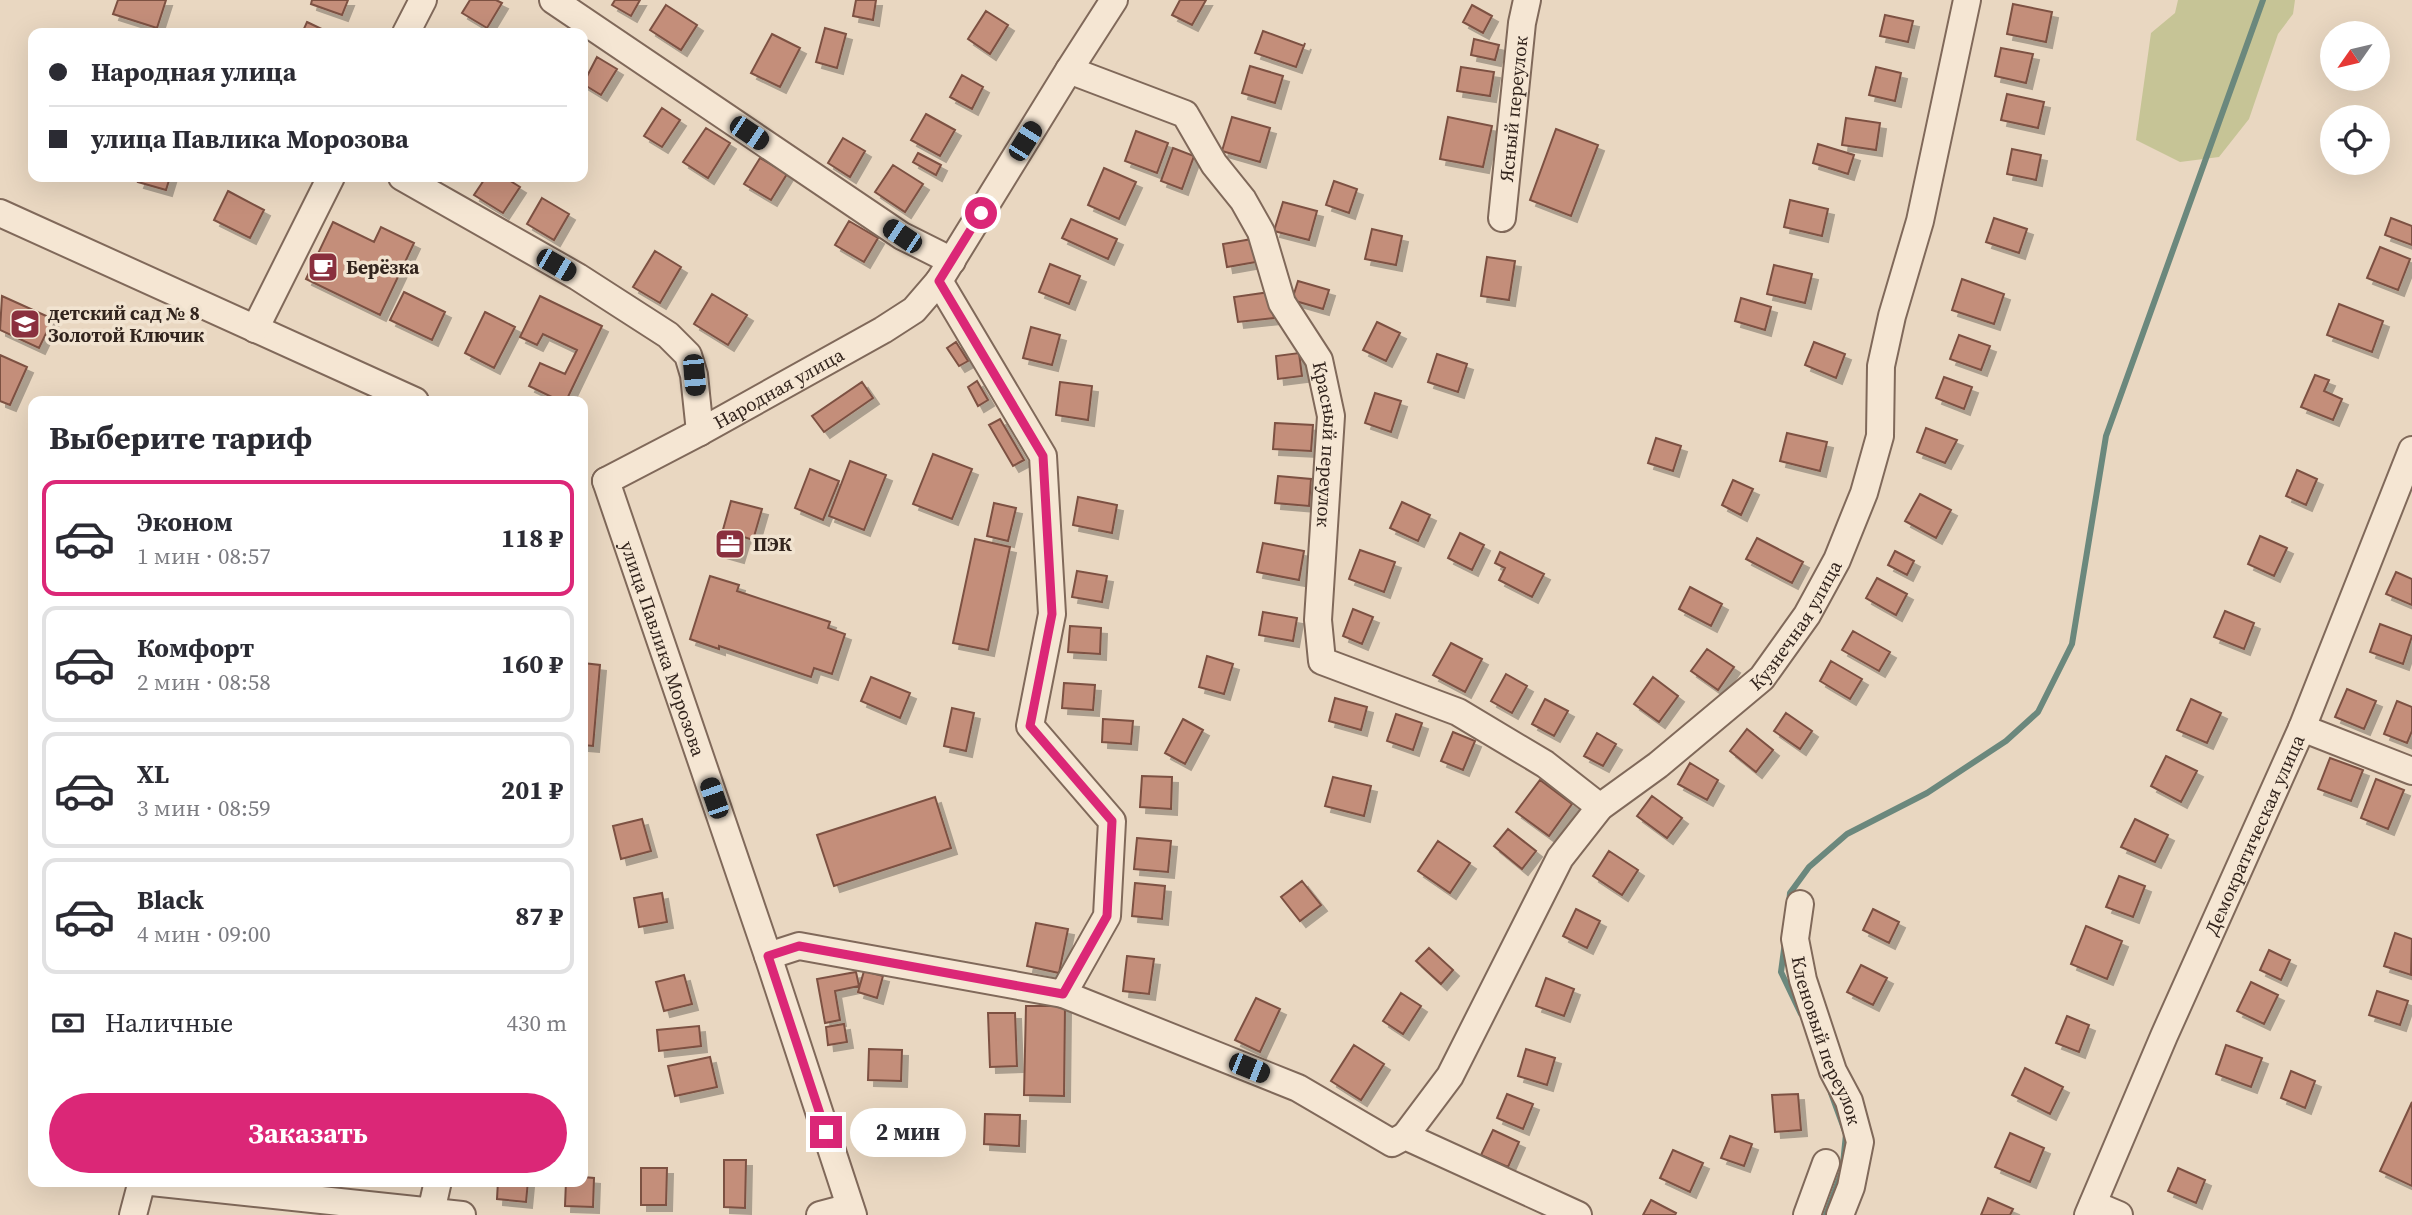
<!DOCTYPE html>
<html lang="ru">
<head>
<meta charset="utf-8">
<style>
	body { margin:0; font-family:"Source Serif 4",serif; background:#f2f2f3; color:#2b2b33; height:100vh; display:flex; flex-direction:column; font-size:26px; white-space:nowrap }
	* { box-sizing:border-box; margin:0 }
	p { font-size:23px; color:#7c7c81 }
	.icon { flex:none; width:38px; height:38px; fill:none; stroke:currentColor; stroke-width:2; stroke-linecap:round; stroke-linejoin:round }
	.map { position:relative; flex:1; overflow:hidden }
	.details { position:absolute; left:28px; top:396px; width:560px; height:791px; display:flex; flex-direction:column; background:#fff; border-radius:14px; box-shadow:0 7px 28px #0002 }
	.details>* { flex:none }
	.top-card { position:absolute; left:28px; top:28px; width:560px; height:154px; border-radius:14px; box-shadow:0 7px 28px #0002; display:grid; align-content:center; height:154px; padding:0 21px; background:#fff }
	.needle { width:46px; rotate:236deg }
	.buttons { position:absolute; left:2320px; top:21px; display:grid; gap:14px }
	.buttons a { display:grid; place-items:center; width:70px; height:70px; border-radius:50%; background:#fff; box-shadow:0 7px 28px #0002; font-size:35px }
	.end { position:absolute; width:32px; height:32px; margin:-16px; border:9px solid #db2777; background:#fff; box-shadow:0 0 0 4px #fff }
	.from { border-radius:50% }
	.bubble { position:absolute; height:49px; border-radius:24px; background:#fff; box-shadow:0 7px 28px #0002; font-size:23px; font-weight:700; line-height:49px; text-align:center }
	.car { position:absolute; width:21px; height:42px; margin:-21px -10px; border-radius:9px; box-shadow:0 0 5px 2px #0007; background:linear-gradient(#222 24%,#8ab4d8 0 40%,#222 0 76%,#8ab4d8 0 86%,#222 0) }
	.top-card b { display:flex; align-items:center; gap:24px; height:66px; font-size:26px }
	.top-card b+b { border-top:2px solid #e1e1e2 }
	.top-card i { width:18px; height:18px; background:#2b2b33 }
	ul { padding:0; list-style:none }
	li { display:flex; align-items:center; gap:21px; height:116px; margin:0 14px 10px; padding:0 7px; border:4px solid #e1e1e2; border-radius:14px }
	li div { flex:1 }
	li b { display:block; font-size:26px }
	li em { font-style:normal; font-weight:700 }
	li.selected { border-color:#db2777 }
	li>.icon { width:63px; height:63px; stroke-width:1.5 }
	h2 { padding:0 21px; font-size:32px; line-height:84px }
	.pay { display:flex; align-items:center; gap:18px; height:77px; padding:0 21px; font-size:26px }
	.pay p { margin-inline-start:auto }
	.cta { display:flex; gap:14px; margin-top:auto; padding:14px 21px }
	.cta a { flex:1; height:80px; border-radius:42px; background:#db2777; color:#fff; font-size:28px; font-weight:700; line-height:80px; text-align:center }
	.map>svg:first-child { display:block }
</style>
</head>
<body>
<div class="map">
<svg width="2412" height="1215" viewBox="0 0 2412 1215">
	<defs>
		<filter id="shadow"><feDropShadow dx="6" dy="6" stdDeviation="0" flood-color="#0004"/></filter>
	</defs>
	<rect width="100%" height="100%" fill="#e9d7c1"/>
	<path fill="#c6c496" d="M2178,0H2295L2293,14L2278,34L2249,119L2219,157L2180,162L2136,140L2151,33L2175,13Z"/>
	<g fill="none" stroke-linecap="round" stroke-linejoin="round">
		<path stroke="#6b887d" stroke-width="6" d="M1789,904L1790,893L1809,867L1847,834L1927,793L2006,741L2038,712L2072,644L2106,436L2263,0
			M1785,942L1781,972L1801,1014
			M1831,1093L1846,1134L1843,1164
			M1826,1215L1841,1174"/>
	</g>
	<path fill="#c48e7a" stroke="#7d5143" stroke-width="2" filter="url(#shadow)" d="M118,0H166L157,28L113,14Z
		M312,0H348L342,15L311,4Z
		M470,0H496L502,3L487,28L462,13Z
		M615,0H640L631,16L612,5Z
		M856,0H876L873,20L853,16Z
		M1180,0H1206L1192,25L1172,15Z
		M2013,4L2052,12L2046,42L2007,34Z
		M666,5L697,25L681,50L650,30Z
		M1472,5L1492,16L1483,33L1463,22Z
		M986,11L1008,25L990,54L968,39Z
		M1885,15L1913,21L1908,42L1880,36Z
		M307,22L330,33H302Z
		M825,28L846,34L837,68L816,62Z
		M1263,31L1304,46L1305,43L1296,67L1255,53Z
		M772,34L800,48L780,87L751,73Z
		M1474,39L1499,45L1495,60L1471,55Z
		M2001,48L2033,54L2026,83L1995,76Z
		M597,57L617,69L601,95L583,84Z
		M1250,66L1283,76L1275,103L1242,93Z
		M1461,67L1494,72L1490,96L1457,91Z
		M1876,67L1901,73L1895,101L1869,95Z
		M962,75L983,87L972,109L950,97Z
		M2007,94L2044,102L2038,128L2001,120Z
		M662,108L680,120L662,147L644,136Z
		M926,114L955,130L940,156L911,140Z
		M1232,117L1270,128L1260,162L1222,151Z
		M1448,117L1492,126L1483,167L1440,159Z
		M1846,118L1880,123L1876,150L1842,145Z
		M706,128L730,143L708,178L683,162Z
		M1556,129L1598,145L1571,216L1530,200Z
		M1136,131L1168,143L1157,173L1125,161Z
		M843,138L865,151L850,177L828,163Z
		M1818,144L1854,155L1848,174L1813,163Z
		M1173,148L1194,156L1182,189L1161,181Z
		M2012,149L2041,155L2036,180L2007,174Z
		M918,153L941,165L936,175L913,162Z
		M760,158L787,174L771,200L744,184Z
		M893,165L923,184L905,212L875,192Z
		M1104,168L1136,182L1119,219L1088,205Z
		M140,177H170L166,190L138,182Z
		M486,177H504L520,187L503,213L474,195Z
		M1334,181L1357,189L1349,213L1326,205Z
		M228,191L264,210L250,238L214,220Z
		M542,198L569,214L554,240L527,224Z
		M1790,200L1828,209L1822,236L1784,227Z
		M1283,202L1317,211L1309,240L1274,231Z
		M1994,218L2027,229L2019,253L1986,242Z
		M2391,218L2412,226V245L2385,235Z
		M1071,219L1117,239L1108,259L1062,238Z
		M849,221L878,238L864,262L835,245Z
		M333,222L374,242L381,227L414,243L380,315L306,279Z
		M1372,229L1402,236L1396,265L1365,259Z
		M1252,239L1256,262L1227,267L1223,244Z
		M2380,247L2410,259L2398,290L2367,278Z
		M655,251L681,267L660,303L633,287Z
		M1487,257L1515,261L1509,300L1481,296Z
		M1050,264L1080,276L1069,304L1039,292Z
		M1774,265L1812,274L1805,303L1767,294Z
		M1962,279L2004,294L1994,324L1952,310Z
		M1298,281L1329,290L1323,309L1292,300Z
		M404,292L445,312L432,340L390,320Z
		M1270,292L1274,318L1238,322L1234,297Z
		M712,294L747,315L728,345L694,324Z
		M2,296L53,319L39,348L0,330Z
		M540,296L602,326L566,401H560L529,386L540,363L565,374L577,350L543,334L537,345L520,337Z
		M1741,298L1771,307L1765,330L1735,321Z
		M2339,304L2383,321L2372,352L2327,335Z
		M485,312L515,327L494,368L465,353Z
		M1377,322L1400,333L1386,361L1363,350Z
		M1031,327L1060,335L1052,365L1023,358Z
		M1959,335L1990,346L1981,370L1950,359Z
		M956,342L968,361L959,366L947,348Z
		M1814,342L1845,354L1836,378L1805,365Z
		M1299,353L1302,376L1278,379L1276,356Z
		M1437,354L1467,364L1458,392L1428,382Z
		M0,355L27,367L10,405L0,401Z
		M2315,375L2329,380L2324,391L2342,399L2333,420L2301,407Z
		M1944,377L1972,387L1964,409L1936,398Z
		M977,381L988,400L978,406L968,387Z
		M862,382L873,398L824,432L812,416Z
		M1060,382L1092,386L1088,420L1056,415Z
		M1375,393L1401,401L1391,432L1365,423Z
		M1000,419L1024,460L1013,466L989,425Z
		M1275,423L1313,425L1311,451L1273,449Z
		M1926,428L1957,440L1945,463L1917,452Z
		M1787,433L1827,442L1820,471L1780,461Z
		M1656,438L1681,446L1673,471L1648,463Z
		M933,454L972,469L952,519L913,504Z
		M850,461L886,475L864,530L829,516Z
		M810,469L839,481L823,520L795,508Z
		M2297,470L2317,479L2306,505L2286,496Z
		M1278,476L1311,479L1309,506L1275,503Z
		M1733,480L1753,489L1741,515L1722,505Z
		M1920,494L1951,510L1936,538L1905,521Z
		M1078,497L1117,505L1112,533L1073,525Z
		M731,501L762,509L753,540L744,537L738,557L717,551Z
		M1402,502L1430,515L1418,541L1390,528Z
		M994,503L1016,508L1008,541L987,536Z
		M1460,533L1484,545L1472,570L1448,558Z
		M2260,536L2287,548L2274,576L2248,564Z
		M1757,538L1803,562L1792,583L1746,559Z
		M975,539L1010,547L988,650L953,643Z
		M1263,543L1304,551L1299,580L1257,572Z
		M1360,550L1395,562L1384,592L1349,579Z
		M1895,551L1914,561L1907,575L1888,565Z
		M1500,552L1544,574L1532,597L1499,580L1505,568L1495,563Z
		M1077,571L1107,576L1102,602L1072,597Z
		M2396,572L2412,579V605L2386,594Z
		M710,576L739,585L737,591L830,622L828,628L845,634L832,674L814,668L811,677L719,646V649L690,639Z
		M1877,578L1907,594L1896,615L1866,598Z
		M1690,587L1722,604L1711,626L1679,609Z
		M1353,609L1373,617L1362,644L1343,636Z
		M2225,611L2254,623L2244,649L2214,637Z
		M1263,612L1297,618L1293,641L1259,635Z
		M2380,624L2412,636L2403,664L2370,652Z
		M1070,626L1101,628L1100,654L1068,652Z
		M1853,631L1890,652L1879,671L1842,650Z
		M1451,643L1482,659L1465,692L1433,675Z
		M1707,649L1734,667L1718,690L1691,671Z
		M1207,656L1233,664L1224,694L1199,687Z
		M1831,661L1862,679L1850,699L1820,681Z
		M583,663L600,665L593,746L583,745Z
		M1506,674L1527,686L1512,713L1491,701Z
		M871,677L910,693L900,718L861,701Z
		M1653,677L1678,696L1659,722L1634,704Z
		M1064,683L1095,685L1093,710L1062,708Z
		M2347,689L2376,701L2364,729L2335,717Z
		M1335,698L1367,707L1361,730L1329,721Z
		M1545,699L1568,711L1554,736L1532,724Z
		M2191,699L2221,713L2207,743L2177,730Z
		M2397,701L2412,707V731L2407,743L2384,734Z
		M952,708L974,713L966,751L944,746Z
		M1786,713L1812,731L1800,749L1774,731Z
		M1396,714L1422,723L1413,750L1387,741Z
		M1103,719L1133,721L1131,744L1102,742Z
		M1183,719L1203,730L1185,764L1165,753Z
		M1747,729L1773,750L1756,772L1730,751Z
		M1453,732L1475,741L1463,770L1441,761Z
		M1597,733L1616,744L1603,766L1584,756Z
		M2166,756L2197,771L2181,802L2151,786Z
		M2330,758L2363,770L2351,801L2318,789Z
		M1690,763L1718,780L1707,800L1678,784Z
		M1142,776L1172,777L1171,809L1140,807Z
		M1333,777L1371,786L1364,816L1325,806Z
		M2376,779L2404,790L2388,829L2361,818Z
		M1540,780L1572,804L1549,836L1516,812Z
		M1652,796L1682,818L1667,838L1637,816Z
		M935,797L951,848L834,886L817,835Z
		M642,819L651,851L621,859L613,826Z
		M2135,819L2168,835L2155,862L2121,847Z
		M1508,829L1536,851L1522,869L1494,846Z
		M1137,838L1171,841L1168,872L1134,869Z
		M1438,841L1470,863L1450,893L1418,871Z
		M1609,851L1638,870L1622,895L1593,876Z
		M2119,876L2145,886L2133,917L2106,907Z
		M1302,881L1321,905L1300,921L1281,897Z
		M1135,883L1165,886L1162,919L1132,916Z
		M662,893L667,922L639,927L634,898Z
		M1576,909L1600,921L1587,948L1563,936Z
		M1873,909L1899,922L1889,943L1863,930Z
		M1036,923L1068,929L1059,973L1027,966Z
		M2086,926L2122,941L2107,979L2071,964Z
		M2395,933L2412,939L2411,975L2384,966Z
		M1429,948L1453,970L1441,984L1416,961Z
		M2269,950L2290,960L2281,980L2260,970Z
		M1127,956L1154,959L1149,994L1123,991Z
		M1861,965L1887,978L1873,1005L1847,992Z
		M864,971L883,976L877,998L858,992Z
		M856,972L859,986L835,991L840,1020L825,1023L817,979Z
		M684,975L692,1004L664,1011L656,982Z
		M1546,978L1574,989L1564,1016L1536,1006Z
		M2251,982L2278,995L2264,1024L2237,1011Z
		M2377,991L2408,1001L2400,1025L2369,1015Z
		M1401,993L1421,1006L1403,1034L1383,1021Z
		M1256,998L1280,1009L1260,1052L1235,1040Z
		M1026,1006H1065L1064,1096L1024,1095Z
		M988,1013H1015L1017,1066L990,1067Z
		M2067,1016L2089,1025L2079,1052L2056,1043Z
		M844,1024L847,1042L828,1045L826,1027Z
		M699,1026L701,1046L659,1051L657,1030Z
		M1354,1045L1384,1064L1361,1100L1331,1081Z
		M2226,1045L2262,1058L2251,1087L2216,1074Z
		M869,1049L902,1050L901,1081L868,1080Z
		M1526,1049L1555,1058L1547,1085L1518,1076Z
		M710,1057L717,1087L675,1096L668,1066Z
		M2025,1068L2063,1087L2050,1114L2012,1095Z
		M2291,1071L2315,1081L2305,1108L2281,1098Z
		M1507,1094L1533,1104L1523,1129L1497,1118Z
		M1798,1094L1801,1130L1775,1132L1772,1095Z
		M2412,1102V1186L2380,1171Z
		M908,1111L930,1114L926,1142L905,1139Z
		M985,1114L1020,1115L1019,1146L984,1144Z
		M1493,1130L1519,1142L1508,1167L1481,1155Z
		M2010,1133L2044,1148L2030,1182L1995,1167Z
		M1730,1136L1752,1144L1744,1166L1721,1158Z
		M1673,1150L1703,1163L1690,1192L1660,1178Z
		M724,1160H746L745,1208L724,1207Z
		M641,1168H667L666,1205H641Z
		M2178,1168L2205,1180L2196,1203L2168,1191Z
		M583,1177L594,1178L593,1207L565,1206L566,1181H583Z
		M498,1181H528L526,1202L497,1199Z
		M1988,1198L2013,1209L2010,1215H1981Z
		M1651,1200L1676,1213L1675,1215H1643Z"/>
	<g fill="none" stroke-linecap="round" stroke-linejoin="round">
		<g stroke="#80695a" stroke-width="30">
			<g id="minor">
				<path d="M553,0L902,236L952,261"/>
				<path d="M406,33L423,0"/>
				<path id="s1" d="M1069,70L1185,114L1214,164L1243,200L1261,232L1282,303L1319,360L1331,416L1318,620L1322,661L1458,712L1545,764L1600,807"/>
				<path d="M402,177L578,277L668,335L688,355L694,375L700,432"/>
				<path d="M0,213L415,401"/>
				<path id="s2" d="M1502,218L1522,23L1527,0"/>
				<path d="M255,329L331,177"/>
				<path id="s3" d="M606,481L768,956L853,1215"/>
				<path id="s4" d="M606,481L700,432L883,330L914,310L939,281L1069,70L1114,0"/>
				<path d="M2302,728L2412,771"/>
				<path id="s5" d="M1800,904L1795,939L1803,980L1833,1071L1849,1101L1860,1142L1851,1187L1840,1215"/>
				<path d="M768,956L799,946L1063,994L1107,916L1112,821L1030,726L1052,614L1043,456L939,281"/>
				<path d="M1063,994L1298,1088L1392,1143L1405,1136L1578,1215"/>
				<path id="s6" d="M1405,1136L1450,1076L1560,858L1600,807L1658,765L1762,678L1807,615L1837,560L1864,493L1880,436L1881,366L1892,316L1920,221L1967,0"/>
				<path d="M2093,1204L2119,1215"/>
				<path d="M431,1212L438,1181"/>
				<path d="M133,1215L142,1181L462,1215"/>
				<path d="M820,1215L850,1207"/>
				<path d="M1807,1215L1826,1163"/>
				<path id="s7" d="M2088,1215L2164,1036L2302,728L2412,450"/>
			</g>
		</g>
		<use href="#minor" stroke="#f5e6d3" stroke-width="26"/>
	</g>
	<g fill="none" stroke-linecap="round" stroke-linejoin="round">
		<path stroke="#db2777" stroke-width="9" d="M826,1132L768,956L799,946L1063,994L1107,916L1112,821L1030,726L1052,614L1043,456L939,281L981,213"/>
	</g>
	<defs>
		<g id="cafe-square" transform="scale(1.575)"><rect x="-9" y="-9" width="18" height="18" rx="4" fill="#8a303e" stroke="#f1e3d0"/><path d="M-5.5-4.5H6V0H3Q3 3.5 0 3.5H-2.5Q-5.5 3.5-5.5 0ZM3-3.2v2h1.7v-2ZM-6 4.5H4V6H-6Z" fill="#fff"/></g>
		<g id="school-square" transform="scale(1.575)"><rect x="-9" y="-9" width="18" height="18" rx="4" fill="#8a303e" stroke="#f1e3d0"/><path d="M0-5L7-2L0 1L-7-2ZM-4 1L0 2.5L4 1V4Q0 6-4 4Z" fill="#fff"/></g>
		<g id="office-square" transform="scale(1.575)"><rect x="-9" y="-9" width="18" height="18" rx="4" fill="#8a303e" stroke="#f1e3d0"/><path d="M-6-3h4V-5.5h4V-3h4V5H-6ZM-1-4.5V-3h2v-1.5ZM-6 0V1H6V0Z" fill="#fff"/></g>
	</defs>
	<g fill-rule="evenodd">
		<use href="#cafe-square" x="323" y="267"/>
		<use href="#school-square" x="25" y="324"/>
		<use href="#office-square" x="730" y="544"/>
	</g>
	<g text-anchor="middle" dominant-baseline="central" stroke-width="7" stroke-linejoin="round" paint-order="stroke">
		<g font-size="19" fill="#32241d" stroke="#f1e3d0">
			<text stroke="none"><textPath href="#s2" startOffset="110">Ясный переулок</textPath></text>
			<text stroke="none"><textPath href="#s4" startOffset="196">Народная улица</textPath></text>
			<text stroke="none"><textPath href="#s1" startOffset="492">Красный переулок</textPath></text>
			<text stroke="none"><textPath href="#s6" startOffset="654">Кузнечная улица</textPath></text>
			<text stroke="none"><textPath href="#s3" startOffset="177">улица Павлика Морозова</textPath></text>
			<text stroke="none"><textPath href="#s7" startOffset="415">Демократическая улица</textPath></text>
			<text stroke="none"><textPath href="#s5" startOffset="142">Кленовый переулок</textPath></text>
		</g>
		<g font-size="19" font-weight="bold" fill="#32241d" stroke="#f1e3d0" text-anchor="start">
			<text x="346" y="267">Берёзка</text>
			<text x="48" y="313">детский сад № 8<tspan x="48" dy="22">Золотой Ключик</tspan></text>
			<text x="753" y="544">ПЭК</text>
		</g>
	</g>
</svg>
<div class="buttons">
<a><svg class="needle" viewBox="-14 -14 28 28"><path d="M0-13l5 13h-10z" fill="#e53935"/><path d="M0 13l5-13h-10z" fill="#7c7c81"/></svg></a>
<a><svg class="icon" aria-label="locate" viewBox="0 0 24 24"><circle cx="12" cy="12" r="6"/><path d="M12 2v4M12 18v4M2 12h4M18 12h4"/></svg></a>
</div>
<i class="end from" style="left:981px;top:213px"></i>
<i class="end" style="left:826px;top:1132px"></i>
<div class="bubble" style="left:850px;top:1108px;width:116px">2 мин</div>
<i class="car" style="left:749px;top:133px;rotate:124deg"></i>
<i class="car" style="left:1025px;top:141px;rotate:32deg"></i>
<i class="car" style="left:902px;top:236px;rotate:304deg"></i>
<i class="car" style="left:556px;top:265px;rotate:120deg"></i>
<i class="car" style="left:694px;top:375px;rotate:175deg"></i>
<i class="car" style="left:714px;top:798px;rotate:341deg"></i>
<i class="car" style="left:1249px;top:1068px;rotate:112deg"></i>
<div class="top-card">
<b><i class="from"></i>Народная улица</b>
<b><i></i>улица Павлика Морозова</b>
</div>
<section class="details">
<h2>Выберите тариф</h2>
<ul>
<li class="selected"><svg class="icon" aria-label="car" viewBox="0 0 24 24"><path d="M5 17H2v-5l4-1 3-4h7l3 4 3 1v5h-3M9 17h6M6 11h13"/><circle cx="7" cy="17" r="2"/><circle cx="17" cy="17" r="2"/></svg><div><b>Эконом</b><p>1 мин · 08:57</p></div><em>118 ₽</em></li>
<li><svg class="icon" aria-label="car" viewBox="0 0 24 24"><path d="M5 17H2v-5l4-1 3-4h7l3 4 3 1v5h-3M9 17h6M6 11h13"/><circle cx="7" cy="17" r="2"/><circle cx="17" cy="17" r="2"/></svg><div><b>Комфорт</b><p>2 мин · 08:58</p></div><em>160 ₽</em></li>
<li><svg class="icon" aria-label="car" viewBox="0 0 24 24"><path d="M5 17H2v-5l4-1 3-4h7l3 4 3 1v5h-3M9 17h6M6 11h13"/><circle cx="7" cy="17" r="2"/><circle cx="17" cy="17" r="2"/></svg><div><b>XL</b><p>3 мин · 08:59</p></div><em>201 ₽</em></li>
<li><svg class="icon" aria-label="car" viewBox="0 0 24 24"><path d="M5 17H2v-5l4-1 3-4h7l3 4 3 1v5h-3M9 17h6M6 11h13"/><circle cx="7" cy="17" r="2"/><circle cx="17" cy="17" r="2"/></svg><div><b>Black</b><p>4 мин · 09:00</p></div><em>87 ₽</em></li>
</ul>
<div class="pay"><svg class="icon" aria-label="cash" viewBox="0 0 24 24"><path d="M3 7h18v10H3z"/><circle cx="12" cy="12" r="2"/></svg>Наличные<p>430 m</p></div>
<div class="cta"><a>Заказать</a></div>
</section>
</div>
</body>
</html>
